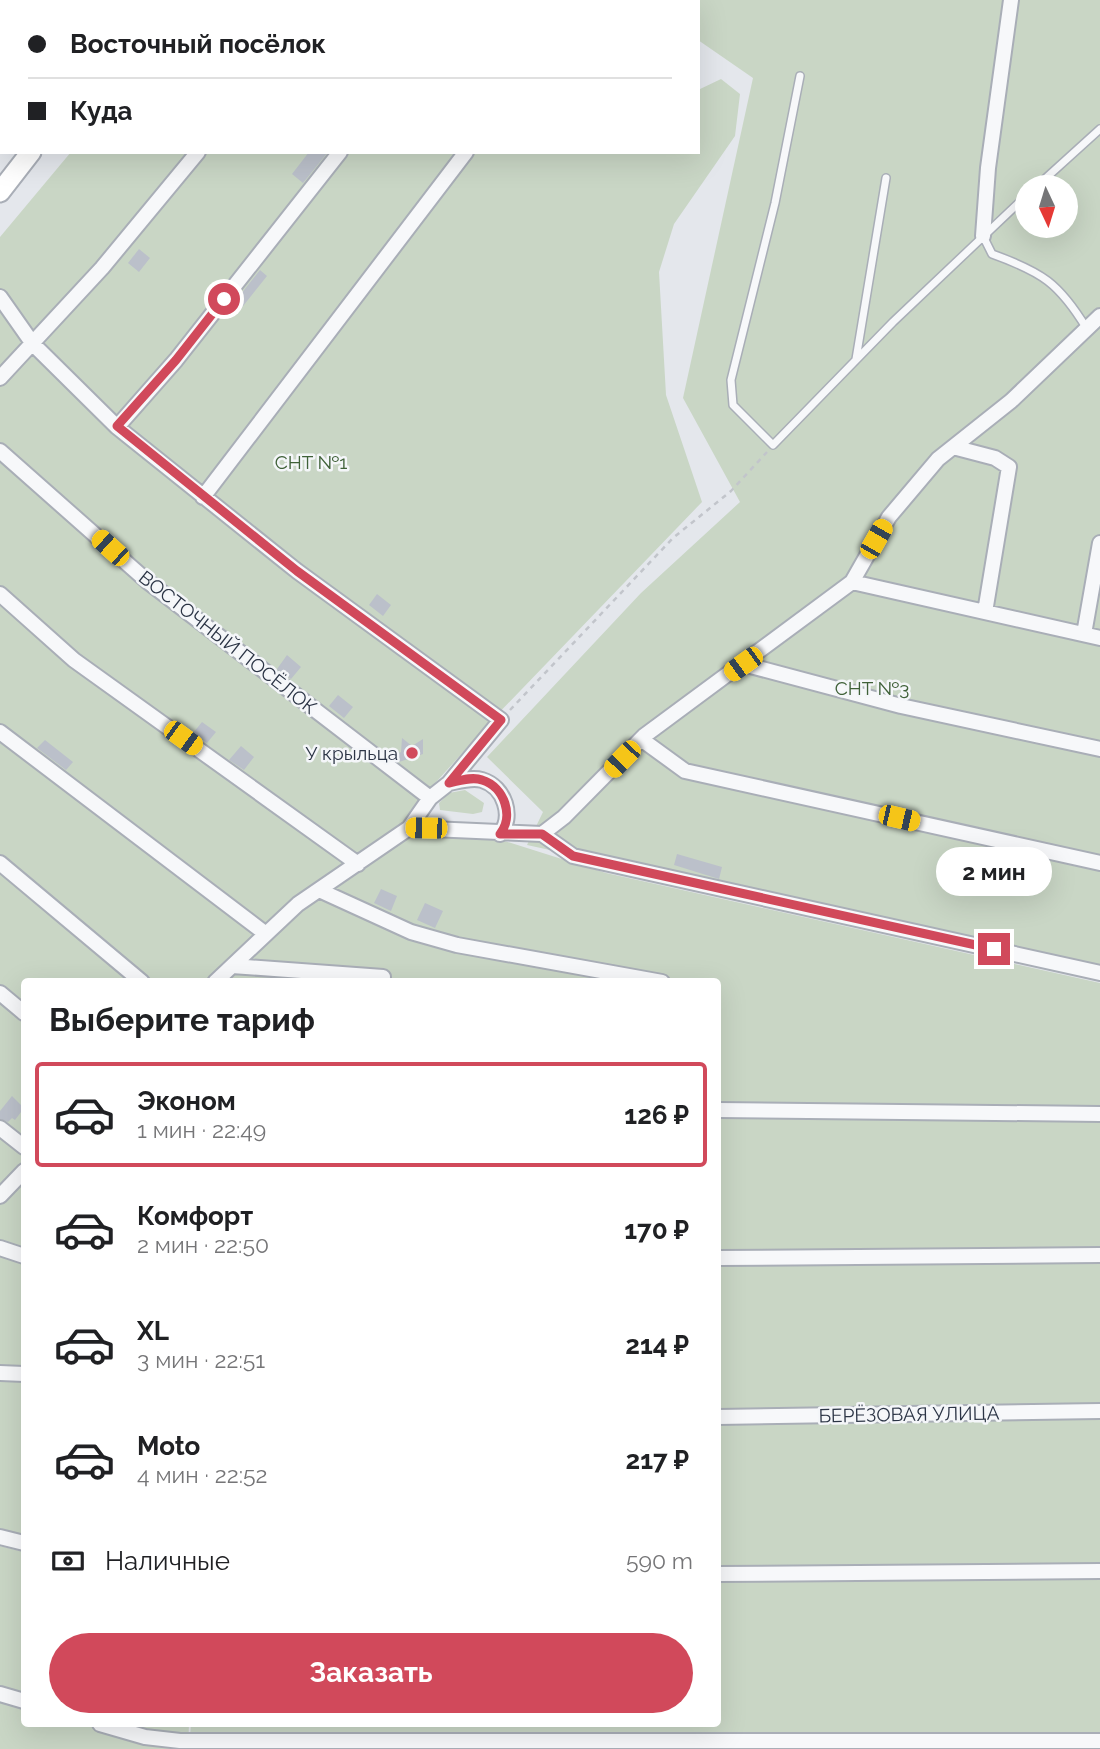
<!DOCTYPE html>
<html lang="ru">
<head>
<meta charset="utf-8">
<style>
	body { margin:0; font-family:Raleway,sans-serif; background:#f2f2f2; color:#202124; height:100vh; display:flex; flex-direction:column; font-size:26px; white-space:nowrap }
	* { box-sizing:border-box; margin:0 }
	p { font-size:23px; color:#757577 }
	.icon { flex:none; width:38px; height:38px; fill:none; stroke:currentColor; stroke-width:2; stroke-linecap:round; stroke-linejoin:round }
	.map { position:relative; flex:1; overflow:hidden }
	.details { position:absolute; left:21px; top:978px; width:700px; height:749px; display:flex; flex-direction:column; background:#fff; border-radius:7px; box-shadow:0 7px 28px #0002 }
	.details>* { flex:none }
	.guide { position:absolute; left:0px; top:0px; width:700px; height:154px; box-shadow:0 7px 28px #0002; display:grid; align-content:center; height:154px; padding:0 28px; background:#fff }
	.needle { width:46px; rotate:176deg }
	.buttons { position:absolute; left:1015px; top:175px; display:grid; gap:14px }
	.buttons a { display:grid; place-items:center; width:63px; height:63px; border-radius:50%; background:#fff; box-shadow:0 7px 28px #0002; font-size:35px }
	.end { position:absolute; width:32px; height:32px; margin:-16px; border:9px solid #d1495b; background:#fff; box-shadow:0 0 0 4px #fff }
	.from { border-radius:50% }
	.bubble { position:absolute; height:49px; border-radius:24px; background:#fff; box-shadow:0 7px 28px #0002; font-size:23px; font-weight:700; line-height:49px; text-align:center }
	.car { position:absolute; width:21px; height:42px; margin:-21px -10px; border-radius:9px; box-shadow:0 0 5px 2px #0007; background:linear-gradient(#f5c518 24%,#345 0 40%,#f5c518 0 76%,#345 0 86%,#f5c518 0) }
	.guide b { display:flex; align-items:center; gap:24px; height:66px; font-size:26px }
	.guide b+b { border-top:2px solid #e0e0e0 }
	.guide i { width:18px; height:18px; background:#202124 }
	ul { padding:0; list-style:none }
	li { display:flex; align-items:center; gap:21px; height:105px; margin:0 14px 10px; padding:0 14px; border:4px solid transparent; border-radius:7px }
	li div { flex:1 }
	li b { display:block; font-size:26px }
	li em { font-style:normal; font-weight:700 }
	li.selected { border-color:#d1495b }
	li>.icon { width:63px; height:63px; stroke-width:1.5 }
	h2 { padding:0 28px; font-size:32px; line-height:84px }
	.pay { display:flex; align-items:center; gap:18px; height:77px; padding:0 28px; font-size:26px }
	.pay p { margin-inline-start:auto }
	.primary-button { display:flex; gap:14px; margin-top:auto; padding:14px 28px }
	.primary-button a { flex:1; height:80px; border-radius:42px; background:#d1495b; color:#fff; font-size:28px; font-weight:700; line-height:80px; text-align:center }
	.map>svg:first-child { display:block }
</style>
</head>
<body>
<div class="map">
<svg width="1100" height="1749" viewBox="0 0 1100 1749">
	<rect width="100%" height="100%" fill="#e4e7ec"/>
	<path fill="#c9d6c5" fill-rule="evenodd" d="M171,0H624L626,2H170Z
		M641,0H1100V970L527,845L543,812L487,757L641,593L740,502L683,398L753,78L698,40V2ZM1027,187H1066V226H1027Z
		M721,79L740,94L735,136L674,224L659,272L666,395L702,502L492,720L410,811L606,873L1100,983V1749H189L191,1724H718V982H24V1535L0,1528V237L71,152H698V90Z
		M465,790L484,803L482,812L473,814L440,810L439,803L449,793Z
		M0,1546L24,1552V1724H189L188,1749H0Z"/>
	<path fill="#bbc0ca" d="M309,152H328L303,183L292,174Z
		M139,249L150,258L139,272L128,263Z
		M260,270L267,276L240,310L233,304Z
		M377,594L391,605L383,616L369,605Z
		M287,655L301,667L291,679L277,669Z
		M338,695L353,707L344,718L329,706Z
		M202,722L216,732L207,743L193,733Z
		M402,738L412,746L423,739V754L399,762L393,757L401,752Z
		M45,740L73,762L66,770L37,748Z
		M241,746L254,757L244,770L229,760Z
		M677,854L722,867L719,879L674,865Z
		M381,889L397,896L391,911L374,903Z
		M425,903L443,911L435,928L417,920Z
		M12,1096L24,1108L15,1120L12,1118L8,1122L0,1119V1111Z"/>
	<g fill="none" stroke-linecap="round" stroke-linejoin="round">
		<g stroke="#a9aeb7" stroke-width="10">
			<path id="lane" d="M800,76L775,203L731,380L733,405L773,445L893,322L1027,195
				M1036,187L1100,129
				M983,236L992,254C1042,272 1059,283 1087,329
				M856,359L886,178"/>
		</g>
		<g stroke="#a9aeb7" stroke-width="18">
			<path id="street" d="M562,0L564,2
				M305,2L306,0
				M458,2L459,0
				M983,236L988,168L1011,0
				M0,297L33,344L117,427L297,571L501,720L449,783L430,798
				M0,378L102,268L198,152
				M117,427L176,360L340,152
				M953,447L995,458L1009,467L985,612
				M0,451L147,581L430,798L409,828
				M203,497L466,152
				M852,582L1100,638
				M0,594L74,660L358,864
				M1084,634L1100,543
				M743,664L901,706L1100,749
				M0,732L266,934
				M641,739L685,771L1100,863
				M449,783C459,781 472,777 482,780C505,787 514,817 500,834
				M542,834L573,856L1100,973
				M0,863L142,982
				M319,890L411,932L457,945L662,982
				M232,966L383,977
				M215,982L298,904L409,828L542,834L564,817L644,736L852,582L889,517L938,459L1011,401L1100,316
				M0,993L24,1013
				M718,1110L1100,1114
				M0,1128L24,1147
				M0,1196L24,1171
				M0,1248L24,1256
				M718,1258L1100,1255
				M0,1373L24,1374
				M718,1417L1100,1411
				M0,1537L24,1543
				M718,1574L1100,1571
				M0,1694L24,1701
				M100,1724L145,1737L180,1741H1100"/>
		</g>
		<g stroke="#a9aeb7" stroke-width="23">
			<path id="secondary" d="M149,2L151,0
				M0,192L31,152"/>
		</g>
		<path stroke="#c2c5cb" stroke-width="2.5" stroke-dasharray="5 5" stroke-linecap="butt" d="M510,710L673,538L731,491L767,452"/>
		<use href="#lane" stroke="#f7f8fa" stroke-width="7"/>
		<use href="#street" stroke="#f7f8fa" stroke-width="14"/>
		<use href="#secondary" stroke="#fff" stroke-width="19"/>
	</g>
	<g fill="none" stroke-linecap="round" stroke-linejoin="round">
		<path stroke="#d1495b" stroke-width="9" d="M224,299L176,360L117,426L297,571L501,720L449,783C459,781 472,776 482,780C505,787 514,817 500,834H542L573,856L994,949"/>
	</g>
	<circle fill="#d1495b" stroke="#f4f6f9" stroke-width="2.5" cx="412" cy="753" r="7"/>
	<g text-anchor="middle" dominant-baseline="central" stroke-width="5" stroke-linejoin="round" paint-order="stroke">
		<g font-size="19" fill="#3f6138" stroke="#f4f6f9">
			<text x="311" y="462">СНТ №1</text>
			<text x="872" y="688">СНТ №3</text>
		</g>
		<g font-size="19" fill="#2b3445" stroke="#f4f6f9">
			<text transform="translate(228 642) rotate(38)">ВОСТОЧНЫЙ ПОСЁЛОК</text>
			<text transform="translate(909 1414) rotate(-1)">БЕРЁЗОВАЯ УЛИЦА</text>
		</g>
		<g font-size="19" fill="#2b3445" stroke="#f4f6f9" text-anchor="end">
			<text x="398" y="753">У крыльца</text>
		</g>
	</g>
</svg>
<div class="buttons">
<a><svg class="needle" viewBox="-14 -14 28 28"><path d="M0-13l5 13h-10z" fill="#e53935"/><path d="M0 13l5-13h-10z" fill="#757577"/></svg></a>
</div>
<i class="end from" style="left:224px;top:299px"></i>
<i class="end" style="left:994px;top:949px"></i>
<div class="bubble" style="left:936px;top:847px;width:116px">2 мин</div>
<i class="car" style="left:876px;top:539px;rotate:30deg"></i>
<i class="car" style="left:110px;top:548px;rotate:312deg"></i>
<i class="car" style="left:743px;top:664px;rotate:234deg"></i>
<i class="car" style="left:183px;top:738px;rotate:126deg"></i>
<i class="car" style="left:622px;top:759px;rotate:224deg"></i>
<i class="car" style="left:899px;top:818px;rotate:103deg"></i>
<i class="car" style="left:426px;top:828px;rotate:271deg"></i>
<div class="guide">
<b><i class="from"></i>Восточный посёлок</b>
<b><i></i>Куда</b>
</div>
<section class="details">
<h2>Выберите тариф</h2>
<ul>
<li class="selected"><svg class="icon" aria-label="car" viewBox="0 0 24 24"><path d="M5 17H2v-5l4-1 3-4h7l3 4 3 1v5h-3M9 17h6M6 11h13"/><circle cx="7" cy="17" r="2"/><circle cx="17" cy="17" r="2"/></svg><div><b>Эконом</b><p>1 мин · 22:49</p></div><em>126 ₽</em></li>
<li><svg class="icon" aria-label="car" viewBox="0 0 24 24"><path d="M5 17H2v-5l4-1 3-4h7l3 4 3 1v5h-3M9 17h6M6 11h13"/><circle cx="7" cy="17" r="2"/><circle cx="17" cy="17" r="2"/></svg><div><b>Комфорт</b><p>2 мин · 22:50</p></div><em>170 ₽</em></li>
<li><svg class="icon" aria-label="car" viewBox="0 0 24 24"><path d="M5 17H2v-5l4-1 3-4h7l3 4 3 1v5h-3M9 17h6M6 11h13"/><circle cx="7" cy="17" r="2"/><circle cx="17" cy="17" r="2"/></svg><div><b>XL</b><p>3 мин · 22:51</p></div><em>214 ₽</em></li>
<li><svg class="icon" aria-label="car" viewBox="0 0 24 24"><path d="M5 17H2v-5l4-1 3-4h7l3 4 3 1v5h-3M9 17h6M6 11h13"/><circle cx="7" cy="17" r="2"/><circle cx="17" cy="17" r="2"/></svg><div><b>Moto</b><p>4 мин · 22:52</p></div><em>217 ₽</em></li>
</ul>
<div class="pay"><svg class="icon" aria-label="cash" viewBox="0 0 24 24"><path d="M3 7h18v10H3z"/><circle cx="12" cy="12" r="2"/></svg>Наличные<p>590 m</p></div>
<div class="primary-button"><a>Заказать</a></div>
</section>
</div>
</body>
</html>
